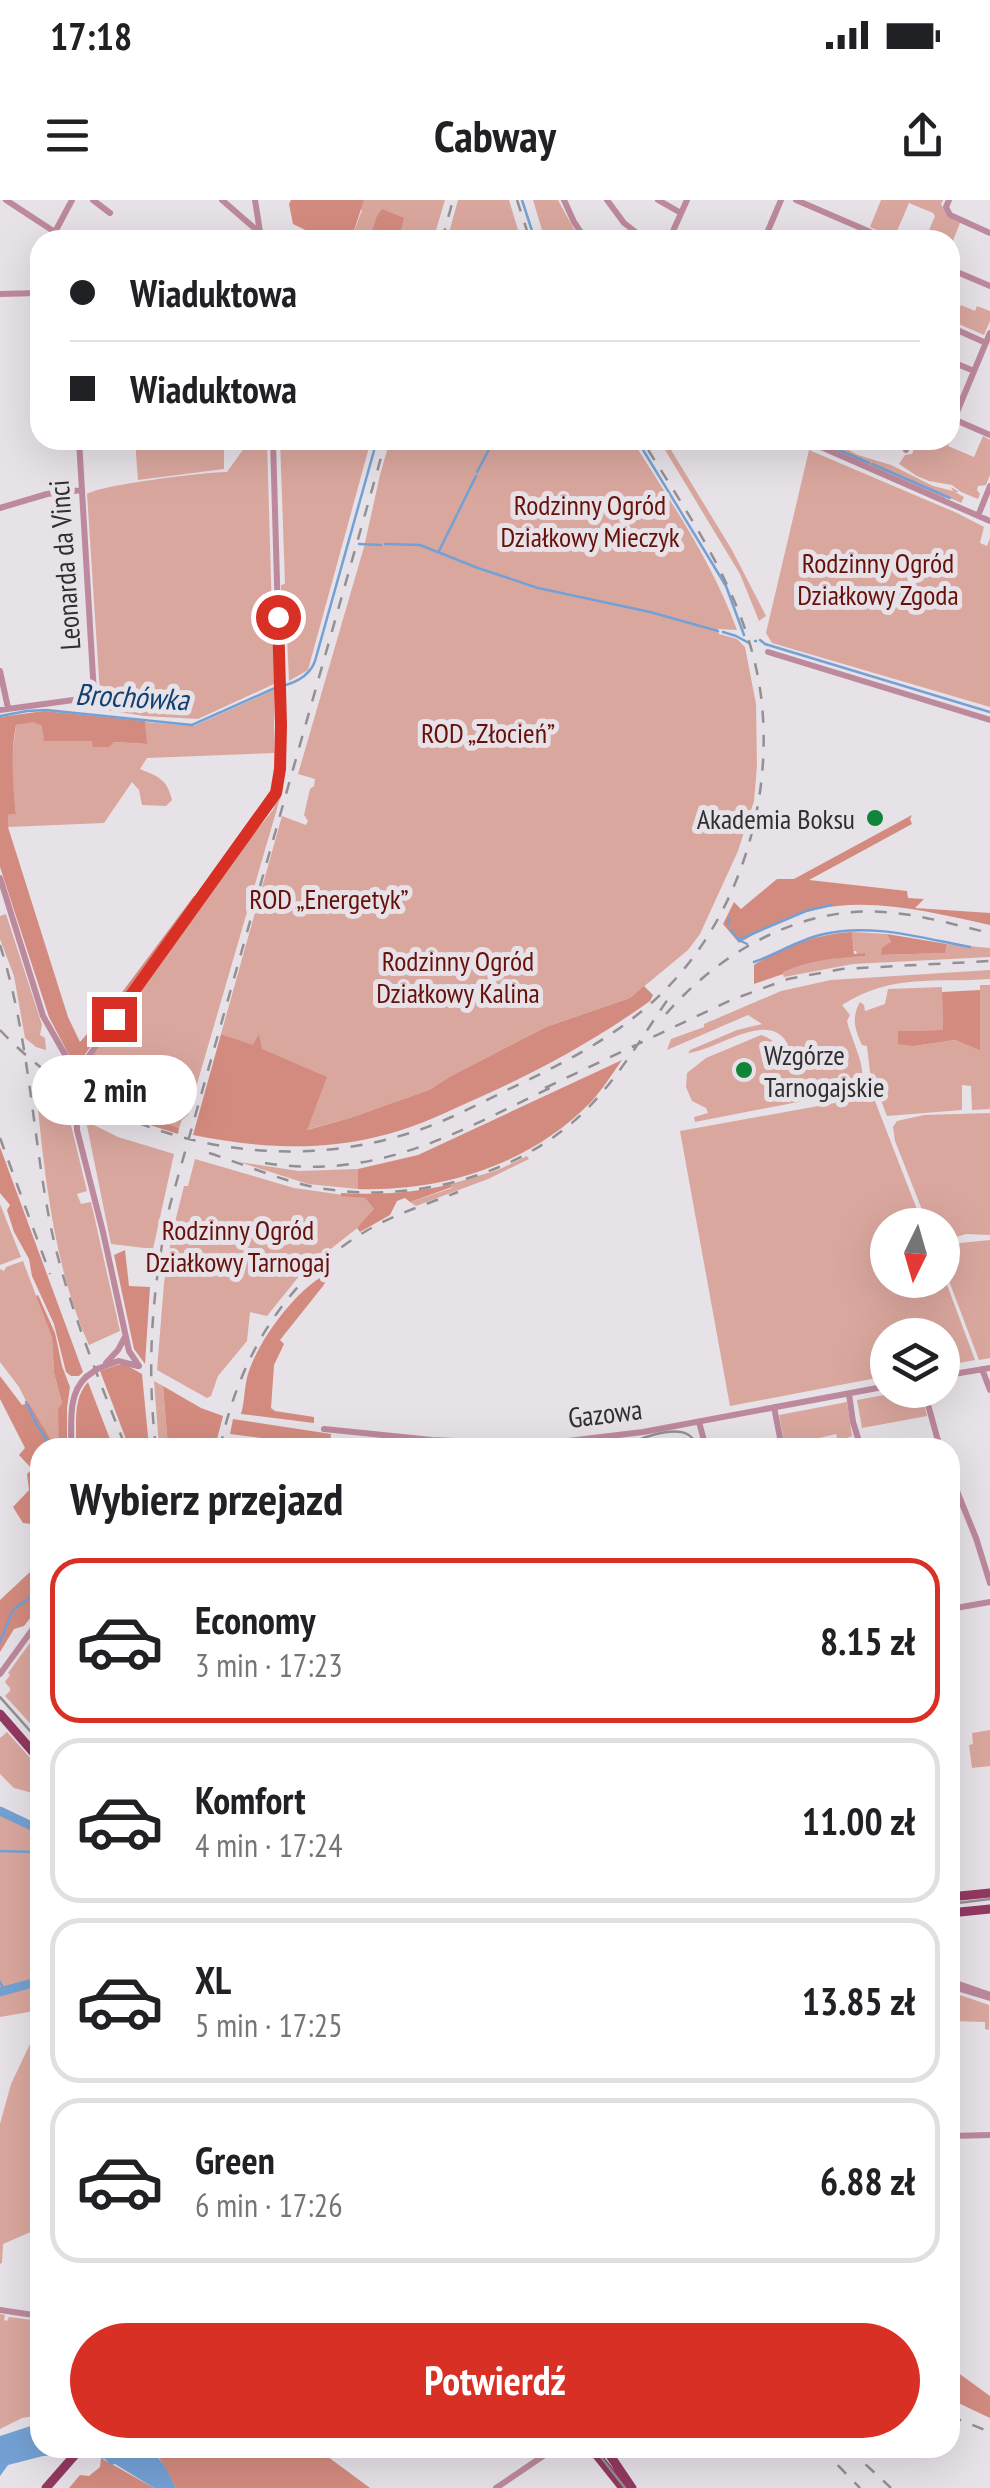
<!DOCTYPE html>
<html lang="pl">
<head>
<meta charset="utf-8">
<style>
	body { margin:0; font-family:"PT Sans Narrow",sans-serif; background:#f2f2f2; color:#202124; height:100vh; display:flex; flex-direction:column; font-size:38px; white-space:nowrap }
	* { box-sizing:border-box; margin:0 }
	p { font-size:32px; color:#757577 }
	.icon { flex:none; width:55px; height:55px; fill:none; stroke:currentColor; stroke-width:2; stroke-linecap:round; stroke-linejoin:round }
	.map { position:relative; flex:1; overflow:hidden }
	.sheet { position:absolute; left:30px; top:1238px; width:930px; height:1020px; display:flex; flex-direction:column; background:#fff; border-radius:30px; box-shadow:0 10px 40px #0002 }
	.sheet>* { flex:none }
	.top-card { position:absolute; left:30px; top:30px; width:930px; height:220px; border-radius:30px; box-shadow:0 10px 40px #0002; display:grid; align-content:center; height:220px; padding:0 40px; background:#fff }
	.needle { width:65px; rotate:185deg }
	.controls { position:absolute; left:870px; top:1008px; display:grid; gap:20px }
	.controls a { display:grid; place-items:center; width:90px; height:90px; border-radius:50%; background:#fff; box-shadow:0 10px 40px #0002; font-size:50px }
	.end { position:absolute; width:45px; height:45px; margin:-22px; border:12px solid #d93025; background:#fff; box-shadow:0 0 0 5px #fff }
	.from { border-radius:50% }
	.bubble { position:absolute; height:70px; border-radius:35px; background:#fff; box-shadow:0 10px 40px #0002; font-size:32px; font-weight:600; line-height:70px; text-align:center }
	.top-card b { display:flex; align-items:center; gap:35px; height:95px; font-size:38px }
	.top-card b+b { border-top:2px solid #e0e0e0 }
	.top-card i { width:25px; height:25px; background:#202124 }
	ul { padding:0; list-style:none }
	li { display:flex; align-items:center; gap:30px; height:165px; margin:0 20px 15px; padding:0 20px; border:5px solid #e0e0e0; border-radius:30px }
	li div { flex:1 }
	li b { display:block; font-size:38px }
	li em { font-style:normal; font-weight:600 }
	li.on { border-color:#d93025 }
	li>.icon { width:90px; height:90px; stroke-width:1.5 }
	h2 { padding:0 40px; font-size:45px; line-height:120px }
	.action { display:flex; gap:20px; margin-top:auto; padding:20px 40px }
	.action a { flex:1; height:115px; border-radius:60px; background:#d93025; color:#fff; font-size:40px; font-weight:600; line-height:115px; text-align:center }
	.status { display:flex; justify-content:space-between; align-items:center; height:70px; padding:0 50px; background:#fff; direction:ltr }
	.status svg { height:28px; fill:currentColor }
	header { display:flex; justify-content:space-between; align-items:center; height:130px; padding:0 40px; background:#fff; font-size:45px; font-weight:600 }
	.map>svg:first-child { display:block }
</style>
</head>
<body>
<div class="status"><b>17:18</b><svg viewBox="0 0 49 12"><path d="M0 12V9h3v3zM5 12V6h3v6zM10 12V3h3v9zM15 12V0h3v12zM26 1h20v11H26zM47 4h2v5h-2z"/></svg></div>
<header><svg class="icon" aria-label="menu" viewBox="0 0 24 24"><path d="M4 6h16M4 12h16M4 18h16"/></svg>Cabway<svg class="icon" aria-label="share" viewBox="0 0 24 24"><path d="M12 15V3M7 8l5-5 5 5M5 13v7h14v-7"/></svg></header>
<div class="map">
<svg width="990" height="2288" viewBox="0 0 990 2288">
	<rect width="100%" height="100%" fill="#e7e1e8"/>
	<path fill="#daa79e" d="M344,0H445L433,40H351L362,10Z
		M458,0H509L521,40H447Z
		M533,0H558L580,40H545Z
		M881,0H943L941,4L948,17L960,23L952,43L937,36L934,40H925L935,16L933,13L909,3L894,38L870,27Z
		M961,105L975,111L977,106L990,111V121L984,135L954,122Z
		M983,236L990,240V275L986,285L978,286L977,290L980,294L978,299L961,292L952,285L929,281L917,276L899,264L905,255L912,254L915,247L913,240H948L950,241L948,246L974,257Z
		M135,240H224V269L138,280Z
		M250,240H267L274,484L198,519L144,516L101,509L87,294C100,285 206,272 227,272Z
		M280,240H371L308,470L289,481L286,415L282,414L281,385L285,384Z
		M390,240H632C671,302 712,361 737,430L718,429L719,434L737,439L745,447L756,504L757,566L754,601L738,651L700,734L688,750L630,798L546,827L451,876L429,890L350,918L306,930L278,858L261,849L259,836L254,846L221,834L282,616L306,625L308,621L304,615L310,589L314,586L315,579L298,574L364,347L380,275Z
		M659,240H665L732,350L766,416L759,421L740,374Z
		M812,240H830L858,255L891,265L933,286L953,291L951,287L959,292H955L964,297L961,303L946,296L944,299Z
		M809,250L957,313L984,327L980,343L987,346L990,338V507L772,443L766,433Z
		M274,490V553L147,558L140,569C159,577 167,579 172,600L166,606L142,605L139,590L132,582L104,623L8,627V615L16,614L11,565L16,525L33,521L43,526L44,540L93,541L94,547H109L113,542L146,544L145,522L194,526Z
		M283,588L188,915L182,920L179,928L134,911L87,887L83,881L86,865L248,641L273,610L280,589Z
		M6,714L42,825L40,835L45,838L46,850L36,847L25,838L14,776L0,739V716Z
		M852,732L887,734L891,742L882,755L945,753L947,744L990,748V757L853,764L784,777L782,772C810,761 835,757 865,756V753L857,754L856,751H854Z
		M990,770V779C935,783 893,773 842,805L850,815L847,821C852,843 869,869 860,890L695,922L694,917L708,913L706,908L692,901L686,887L687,873L706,858L761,835C777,840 783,851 787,866L789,860L793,859C790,854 789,848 787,843C768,809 716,851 688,853L690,850L737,830L762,824L748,815L667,850L671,839L704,827V824L781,791L831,780Z
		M980,785H990V909L972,910L971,886L962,885V910L887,916L870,872L867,846L862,845C855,829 851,818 860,802L864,805L865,811L885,804L888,789L942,787L943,830L899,831L914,846L955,840L980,849Z
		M41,895L68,913L87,991L77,994L81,1004L91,1002L120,1131L89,1145C55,1070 45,980 37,899Z
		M873,896L923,1025H888V1080H942L943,1074L975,1160L943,1166L942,1135H888L887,1176L730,1206L680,931Z
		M990,913V1035L966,1034L943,1041L942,1025H928L895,941L893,927L897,921L924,915Z
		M86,921L118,937L174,954L153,1049L111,1044Z
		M527,956L529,959L488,979L416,1006L410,1002L452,988L451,984L498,970Z
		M195,959L294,988L365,998L375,1010L356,1029L304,1070L267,1116L250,1112L247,1141L218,1176L211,1196L207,1198L157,1170L164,1083L172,1034L184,986H188Z
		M239,962L299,971L358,969V989L308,984Z
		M0,1004L21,1057L0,1065Z
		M990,1040V1158L979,1160L943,1065V1050L960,1043Z
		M23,1061L52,1138L54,1173L62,1203L59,1210V1241L53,1243L29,1203H27L19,1187L0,1162V1069L4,1071L6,1067Z
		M154,1181L163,1186L168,1247H159Z
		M912,1190H921L927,1216L862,1228L857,1200Z
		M847,1202L852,1236L838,1241L836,1234L785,1246L779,1215Z
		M40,1429V1534L5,1496L10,1491V1488L5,1482L10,1475L8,1473Z
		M990,1530V1566L972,1568L969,1545L973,1544L972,1533Z
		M7,1532L40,1569V1595L14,1588L0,1574V1538Z
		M0,1614L40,1635V1810L0,1817Z
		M957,1794L989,1805V1840V1830L985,1829V1822L953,1821Z
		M40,1823V2028L3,2044L2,2063L0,2064V1924L11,1884Z
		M0,2114L5,2115L4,2120L7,2121L9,2117L40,2121V2215L22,2218L0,2229Z"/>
	<path fill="#d48b7f" d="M291,0H364L351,40H326L293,24L289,4Z
		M382,9L404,18L398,40H369L377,16Z
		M44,511L145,521L147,544L114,542L109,547H93L92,541H44L42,526L33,522L16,525C10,556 13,583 16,614L8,615V627L68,817L80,842L117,799L194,696L197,697L204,688L205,689L78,864L71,859L49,817L0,667V517Z
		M912,615L910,619L912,624L809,680L907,691L908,698L924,699L915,708L990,713V725C935,713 874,697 818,709C790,715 763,729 739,743L723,724L734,702L741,709L777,679H794Z
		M852,732L854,754L865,753V756C836,758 811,760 783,772V774L754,784V765C783,746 816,734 852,732Z
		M887,734L947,744L945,753L881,755L882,748L891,742Z
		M644,786L653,795L650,801C591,843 535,873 469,902C438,916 409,930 376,937C316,952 253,947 193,935L221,834L253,845L259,834L262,849L327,877L307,930L350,918L429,890L451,876L546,827L630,798Z
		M980,790V850L955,840L914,846L898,844V831L943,830L942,792Z
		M622,860C612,874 603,889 590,903C530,964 443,992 358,989V969L418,955Z
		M81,883L134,911L179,928L178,934L131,919L81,894Z
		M0,947L83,1172L79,1176H71L66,1172L54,1124L32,1076L29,1059L14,1032L7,1010L10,1005L0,993Z
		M451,984L452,987L410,1002L405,998L397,1001L390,1015L360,1032L357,1028L374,1009L365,998L341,996V993C379,995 415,993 451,984Z
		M125,1050L129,1086L150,1087L145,1164L134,1149L114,1055Z
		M332,1071L323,1086L280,1140L284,1144L274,1165L271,1208L275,1211L314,1217V1223L241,1214C245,1201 244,1187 248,1174C259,1139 298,1086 332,1071Z
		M38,1095L55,1133L62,1166L70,1187L67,1208V1247L40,1248V1325L23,1323L13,1307L29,1290L27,1274L32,1269L19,1255L25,1248L0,1199V1176L22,1205L29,1203L53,1243L59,1241L58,1209L62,1203L54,1173L52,1138L36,1096Z
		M117,1165H126L142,1174L149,1247H129L100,1171Z
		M88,1182L113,1247H76C77,1226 72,1199 88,1182Z
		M163,1186L201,1208L223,1216L215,1247H168Z
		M233,1219L331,1234L330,1245H325V1241L316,1240L315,1245L230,1234Z
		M36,1358L40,1359V1405L24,1426L14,1429L0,1452V1400L30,1372V1365Z
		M950,2167L990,2196V2218L950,2199Z
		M145,2248H316L370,2288H176L158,2256Z
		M101,2258L154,2288H69L80,2275L89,2276L100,2267Z"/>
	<path fill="#74a1d5" d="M40,2223V2248H145C161,2255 168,2273 176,2288H154L115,2264L111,2265L105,2259L78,2254L43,2256L8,2265L0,2276V2236Z"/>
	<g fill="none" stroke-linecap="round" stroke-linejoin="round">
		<path stroke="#74a1d5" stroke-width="2.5" d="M522,0L535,40
			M637,240L726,386L744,435
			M816,240L869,263
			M872,264L950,298
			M477,272L494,240
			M359,344L381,345
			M385,344L420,345L478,368L538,388L650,412L718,431
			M439,351L476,276
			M723,432L736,436L749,443
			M760,440L765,444L990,512
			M755,441H756
			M0,516L27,511L46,510L192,525L275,488C292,484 309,478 315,461L377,240
			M728,724L729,718
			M731,730L739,740L747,744
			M740,739L806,711L831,705
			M754,762C776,754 797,741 820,735C869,722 921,738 970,747
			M26,1202L37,1225L52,1248
			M0,1442L13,1410L40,1390
			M0,1651L34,1652
			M0,1782L4,1790"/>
		<path stroke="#74a1d5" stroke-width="9" d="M0,1611L40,1630
			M0,1792L40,1781"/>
		<path stroke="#bd899c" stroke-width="6" d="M6,0L67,40
			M93,0L110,13
			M222,0L268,40
			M255,0L260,32
			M564,0L574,22L586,40
			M607,0L624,23L646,40
			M658,0L681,13
			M796,0L889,40
			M949,0L946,7L950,15L990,33
			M55,32L72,0
			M669,40L687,0
			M764,40L781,0
			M950,69L990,86
			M0,94L40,93
			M955,129L986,143
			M950,161L974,171
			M951,218L990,235
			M954,219L990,133
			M805,240L990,321
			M906,250L910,240
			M0,308L47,294L82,290
			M978,316L990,286
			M768,452L990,520
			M0,471L8,508
			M0,510L88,498L94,494L79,240
			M0,678L43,816L75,872L77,930L103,1032L129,1151L139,1166
			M75,872L81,867L270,602L278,585L281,525L273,240
			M106,1163L118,1150L125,1137
			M97,1169L118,1161L138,1166
			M982,1169L990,1190
			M942,1176L990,1168
			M924,1190L940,1248
			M849,1194L853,1222L861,1248
			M774,1207L782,1248
			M699,1222L706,1248
			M324,1229L432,1240L503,1243L568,1241L643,1232L888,1186
			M71,1248C72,1223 67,1195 86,1177
			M398,1248L399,1238
			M950,1274L976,1338L990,1383
			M950,1409L990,1402
			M0,1474L40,1419
			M950,1781L990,1795
			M950,1786L990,1798
			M950,1936L990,1935
			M0,2110L40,2116
			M496,2288L555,2248"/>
		<path stroke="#933961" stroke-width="9" d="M0,1514L40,1560
			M950,1697L990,1693
			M950,1713L990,1709
			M591,2248L623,2288
			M605,2248L632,2288
			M46,2288L81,2248"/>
		<path stroke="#938f93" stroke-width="2.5" d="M627,1248C637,1237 673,1227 687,1234C694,1238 694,1241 698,1248
			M0,1497L40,1542
			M950,1704L990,1699
			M594,2248L625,2288"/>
		<path stroke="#938f93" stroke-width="2.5" stroke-dasharray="12 12" stroke-linecap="butt" d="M517,0L530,40
			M442,40L453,0
			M0,745C29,836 32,931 50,1023C66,1101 97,1174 126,1248
			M666,814C719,753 800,706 883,712C919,714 955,725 990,733
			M0,830C98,935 258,976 396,937C435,927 471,908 507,890C552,869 598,846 637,815C729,743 773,619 762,505C752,404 694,324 642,240
			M545,888L731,800L788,779L842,769L990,761
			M0,938L50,1074
			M209,953C246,965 281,981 319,988C413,1004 521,976 588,908C620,875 644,834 670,796
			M265,963C378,981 460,931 558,884
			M156,1248C146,1167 152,1084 170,1005L386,240
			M220,1248C239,1158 285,1079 366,1031C395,1014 427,1004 458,992
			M950,2216L990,2232
			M821,2248L860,2288
			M848,2248L891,2288"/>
		<path stroke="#bd899c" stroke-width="6" d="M86,1177L97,1169"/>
	</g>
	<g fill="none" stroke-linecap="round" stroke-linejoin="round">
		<path stroke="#d93025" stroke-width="12" d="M114,819L276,593L280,569L281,525L278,417"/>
	</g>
	<g fill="#11843c" stroke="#e7e1e8" stroke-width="4">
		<circle cx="875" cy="618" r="10"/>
		<circle cx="744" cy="870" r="10"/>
	</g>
	<g text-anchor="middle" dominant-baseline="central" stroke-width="10" stroke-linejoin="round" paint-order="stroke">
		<g font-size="28" fill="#671009" stroke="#e7e1e8">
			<text x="590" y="304">Rodzinny Ogród<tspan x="590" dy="32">Działkowy Mieczyk</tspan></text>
			<text x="878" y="362">Rodzinny Ogród<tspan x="878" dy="32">Działkowy Zgoda</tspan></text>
			<text x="488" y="532">ROD „Złocień”</text>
			<text x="329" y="698">ROD „Energetyk”</text>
			<text x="458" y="760">Rodzinny Ogród<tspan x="458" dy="32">Działkowy Kalina</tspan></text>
			<text x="238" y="1029">Rodzinny Ogród<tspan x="238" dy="32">Działkowy Tarnogaj</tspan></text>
		</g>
		<g font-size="28" fill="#312f31" stroke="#e7e1e8">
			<text transform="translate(64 365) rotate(-94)">Leonarda da Vinci</text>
			<text transform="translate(605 1213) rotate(-7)">Gazowa</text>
		</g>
		<g font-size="28" fill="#312f31" stroke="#e7e1e8" text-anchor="end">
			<text x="855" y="618">Akademia Boksu</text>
			<text x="764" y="854" text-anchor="start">Wzgórze<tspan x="764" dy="32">Tarnogajskie</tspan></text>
		</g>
		<g font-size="30" font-style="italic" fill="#114172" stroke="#e7e1e8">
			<text transform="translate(132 496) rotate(3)">Brochówka</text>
		</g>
	</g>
</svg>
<div class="controls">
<a><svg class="needle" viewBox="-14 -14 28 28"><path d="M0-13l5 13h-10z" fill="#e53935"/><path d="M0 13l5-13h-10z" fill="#757577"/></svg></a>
<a><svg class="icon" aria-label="layers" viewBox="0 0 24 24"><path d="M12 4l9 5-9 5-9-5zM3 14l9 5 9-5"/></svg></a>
</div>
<i class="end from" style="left:278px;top:417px"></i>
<i class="end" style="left:114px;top:819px"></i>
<div class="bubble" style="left:32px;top:855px;width:165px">2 min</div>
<div class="top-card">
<b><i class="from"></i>Wiaduktowa</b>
<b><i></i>Wiaduktowa</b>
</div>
<section class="sheet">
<h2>Wybierz przejazd</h2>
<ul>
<li class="on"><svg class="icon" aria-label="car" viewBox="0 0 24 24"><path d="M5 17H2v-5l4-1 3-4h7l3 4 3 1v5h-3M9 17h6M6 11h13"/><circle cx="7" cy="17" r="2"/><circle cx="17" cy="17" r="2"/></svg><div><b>Economy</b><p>3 min · 17:23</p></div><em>8.15 zł</em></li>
<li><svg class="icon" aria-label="car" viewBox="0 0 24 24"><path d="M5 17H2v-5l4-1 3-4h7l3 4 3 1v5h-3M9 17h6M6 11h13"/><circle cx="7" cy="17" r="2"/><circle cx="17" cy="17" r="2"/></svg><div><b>Komfort</b><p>4 min · 17:24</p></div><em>11.00 zł</em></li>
<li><svg class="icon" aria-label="car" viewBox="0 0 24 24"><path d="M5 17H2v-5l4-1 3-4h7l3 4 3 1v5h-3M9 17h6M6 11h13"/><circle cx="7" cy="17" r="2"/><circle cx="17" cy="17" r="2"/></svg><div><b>XL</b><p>5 min · 17:25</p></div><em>13.85 zł</em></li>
<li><svg class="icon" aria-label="car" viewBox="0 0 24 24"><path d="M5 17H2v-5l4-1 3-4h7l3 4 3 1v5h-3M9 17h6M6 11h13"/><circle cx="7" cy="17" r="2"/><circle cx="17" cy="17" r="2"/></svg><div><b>Green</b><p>6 min · 17:26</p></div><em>6.88 zł</em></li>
</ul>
<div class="action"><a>Potwierdź</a></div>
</section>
</div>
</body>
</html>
